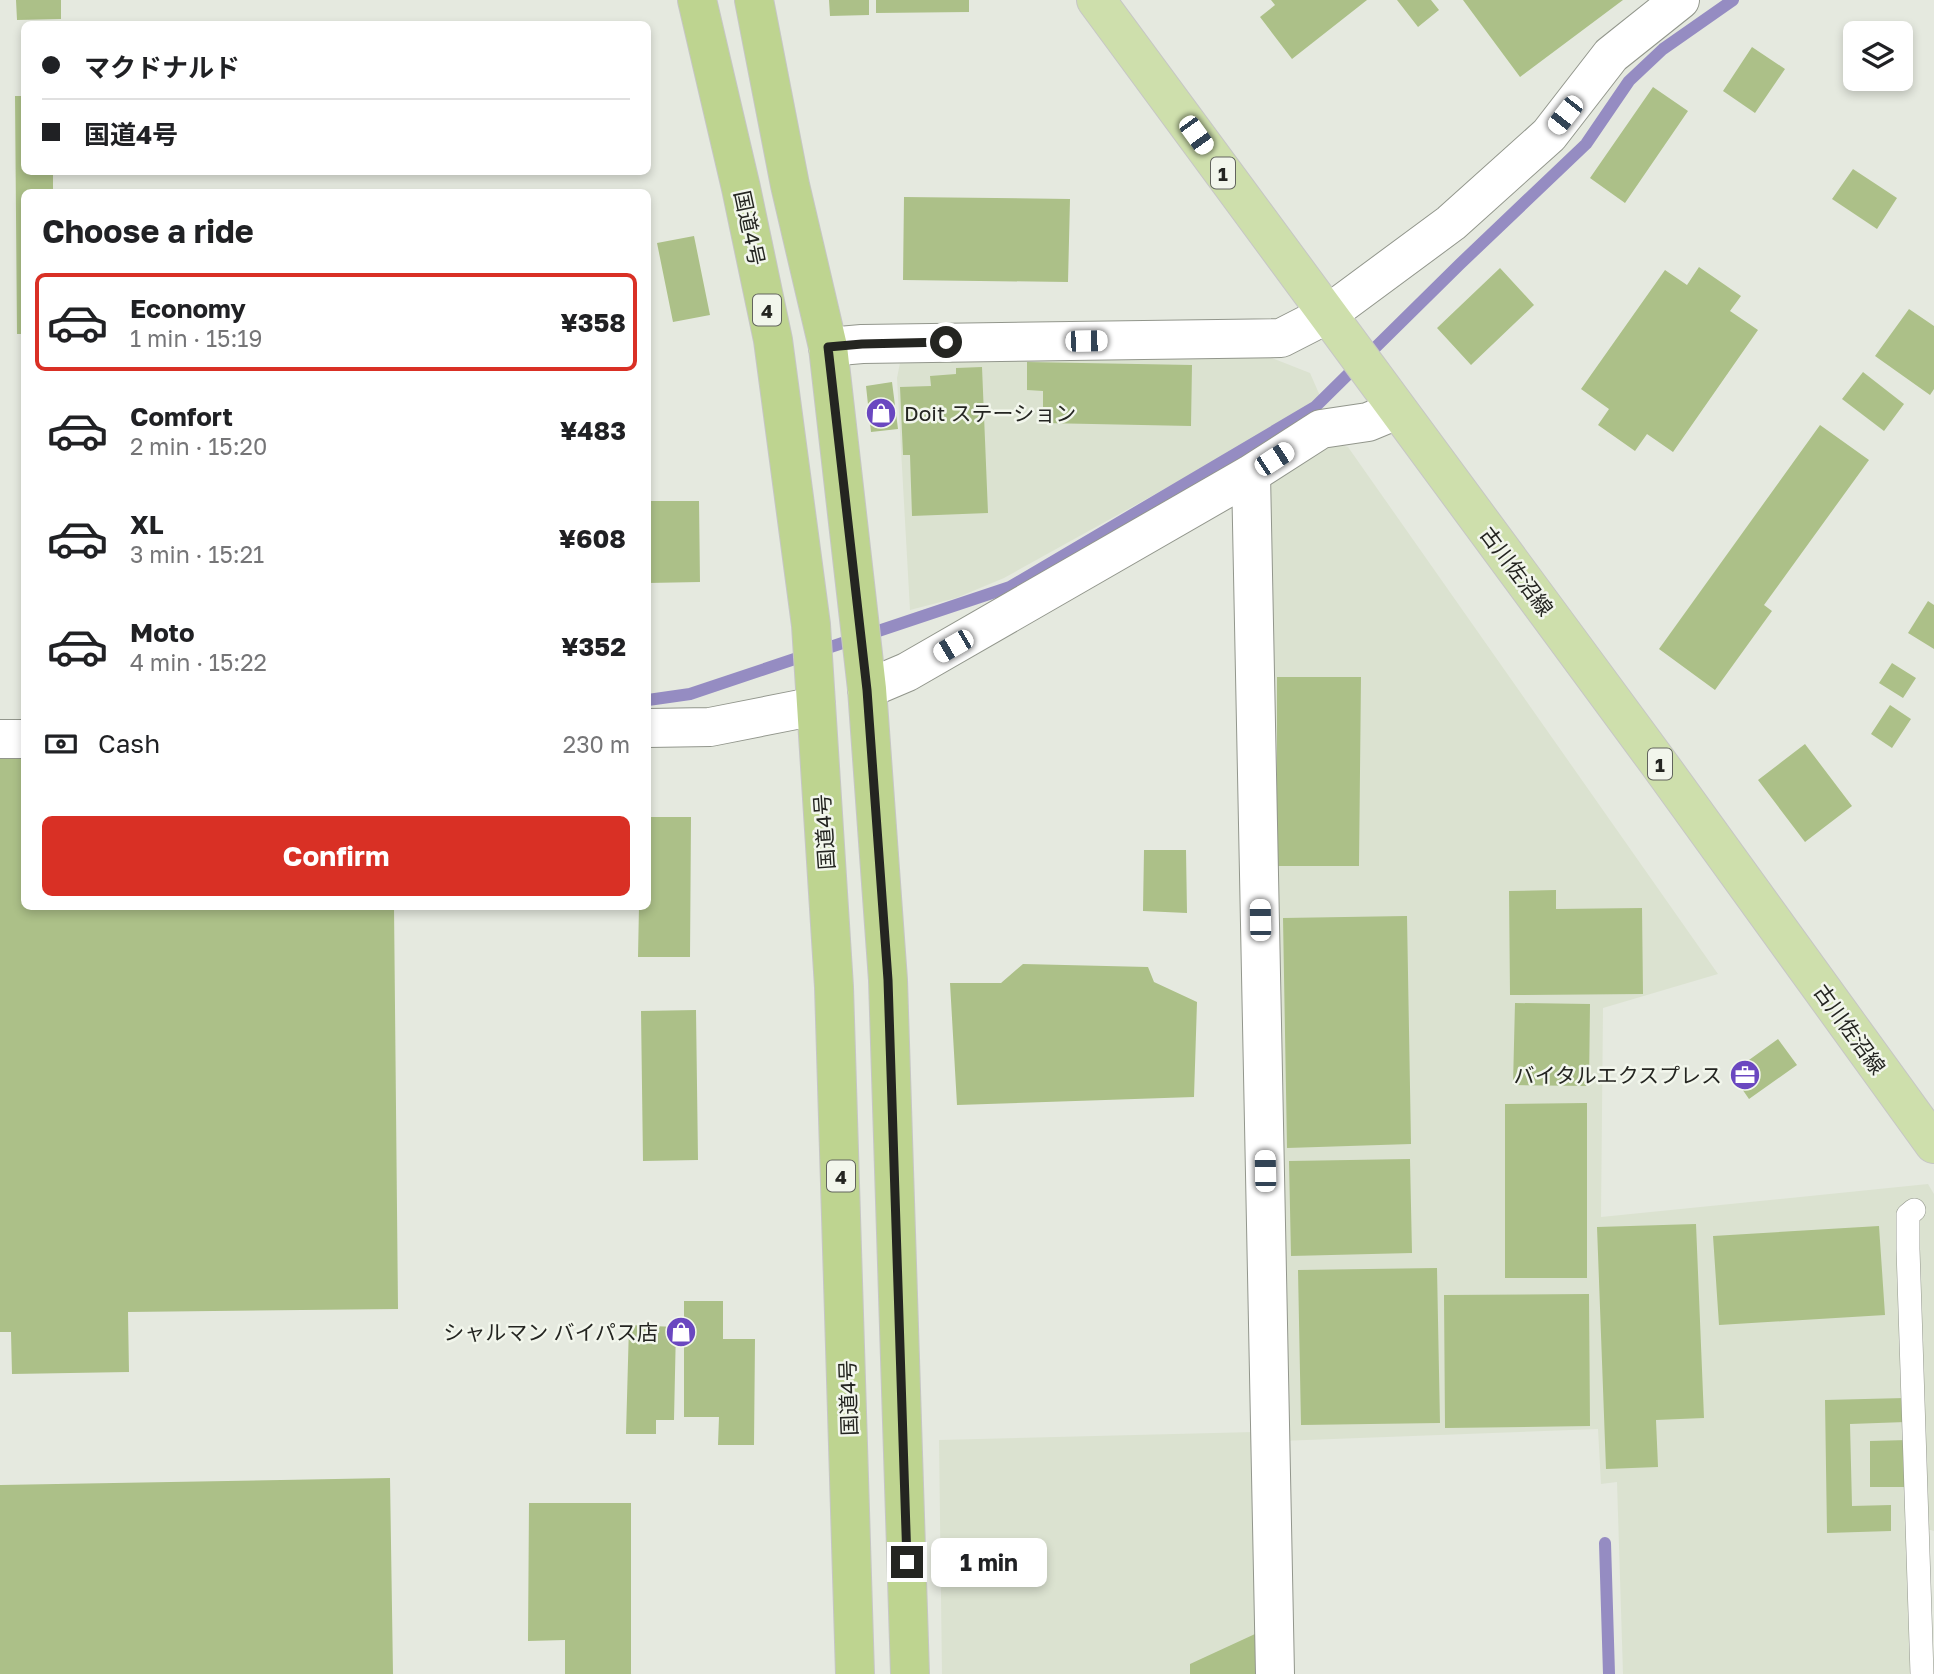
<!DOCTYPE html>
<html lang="en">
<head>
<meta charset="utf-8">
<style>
	body { margin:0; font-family:"Golos Text","Noto Sans JP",sans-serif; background:#f2f2f2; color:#202124; height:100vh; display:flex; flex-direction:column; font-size:26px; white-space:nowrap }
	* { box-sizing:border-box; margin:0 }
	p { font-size:23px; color:#757577 }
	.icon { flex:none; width:38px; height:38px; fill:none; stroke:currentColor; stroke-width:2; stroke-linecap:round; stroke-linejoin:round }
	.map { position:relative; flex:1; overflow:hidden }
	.panel { position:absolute; left:21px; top:189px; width:630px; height:721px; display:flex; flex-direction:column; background:#fff; border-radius:10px; box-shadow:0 4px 10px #0003 }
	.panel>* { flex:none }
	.banner { position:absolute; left:21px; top:21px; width:630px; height:154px; border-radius:10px; box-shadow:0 4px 10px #0003; display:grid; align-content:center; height:154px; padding:0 21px; background:#fff }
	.tools { position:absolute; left:1843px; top:21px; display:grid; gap:14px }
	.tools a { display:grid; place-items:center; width:70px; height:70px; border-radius:10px; background:#fff; box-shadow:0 4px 10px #0003; font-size:35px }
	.end { position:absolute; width:32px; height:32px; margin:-16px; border:9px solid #242521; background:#fff; box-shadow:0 0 0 4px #fff }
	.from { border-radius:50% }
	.bubble { position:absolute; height:49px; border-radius:10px; background:#fff; box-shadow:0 4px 10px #0003; font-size:23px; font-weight:700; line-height:49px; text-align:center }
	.car { position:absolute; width:21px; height:42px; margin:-21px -10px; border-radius:9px; box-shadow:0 0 5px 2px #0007; background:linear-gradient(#fff 24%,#345 0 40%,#fff 0 76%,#345 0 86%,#fff 0) }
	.banner b { display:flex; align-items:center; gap:24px; height:66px; font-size:26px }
	.banner b+b { border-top:2px solid #e0e0e0 }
	.banner i { width:18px; height:18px; background:#202124 }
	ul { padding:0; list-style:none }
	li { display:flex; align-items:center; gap:21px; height:98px; margin:0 14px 10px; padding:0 7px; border:4px solid transparent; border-radius:10px }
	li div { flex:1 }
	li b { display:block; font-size:26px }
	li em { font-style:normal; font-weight:700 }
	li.selected { border-color:#d93025 }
	li>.icon { width:63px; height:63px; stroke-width:1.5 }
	h2 { padding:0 21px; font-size:32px; line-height:84px }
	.pay { display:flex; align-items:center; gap:18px; height:77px; padding:0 21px; font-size:26px }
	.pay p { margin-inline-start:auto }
	.action { display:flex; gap:14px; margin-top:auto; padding:14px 21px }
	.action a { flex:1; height:80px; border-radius:10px; background:#d93025; color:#fff; font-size:28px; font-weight:700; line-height:80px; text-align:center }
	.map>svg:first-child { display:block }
</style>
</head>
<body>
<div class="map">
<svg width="1934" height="1674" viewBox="0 0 1934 1674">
	<rect width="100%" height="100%" fill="#e5e9df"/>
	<path fill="#dbe2d0" d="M1254,351L1310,373L1320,396L1305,411L1004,578L956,598L910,610L897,378L900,363Z
		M1328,441L1348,447L1718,974L1603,1008L1601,1217L1928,1184L1934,1194V1531L1915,1526V1674H1623L1617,1482L1601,1484L1598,1429L1280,1441L1268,475Z
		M1254,1432L1261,1674H942L939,1440Z"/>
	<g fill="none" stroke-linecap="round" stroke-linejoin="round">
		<path stroke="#958cc2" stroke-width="12" d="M648,700L690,694L1010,587L1315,407L1460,264L1586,144L1629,81L1663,49L1733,0
			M1605,1543L1609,1674"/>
	</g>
	<path fill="#acc088" d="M16,0H61V19L17,20Z
		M829,0H869V15L830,16Z
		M876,0H969V12L876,13Z
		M1271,0H1367L1292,59L1260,17L1275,5Z
		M1397,0H1431L1439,10L1418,27Z
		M1463,0H1623L1520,77Z
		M1752,47L1785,69L1755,113L1723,91Z
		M1653,87L1688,111L1625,203L1590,178Z
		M15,96H24V172H53V192H24V334H17Z
		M1853,169L1897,198L1877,229L1832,199Z
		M904,197L1070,199L1068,282L903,280Z
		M694,236L710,315L673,322L657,243Z
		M1699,267L1741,296L1730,311L1758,330L1673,452L1647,434L1635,451L1598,425L1609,409L1581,389L1665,270L1687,285Z
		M1500,268L1534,305L1471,365L1437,328Z
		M1909,309L1934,326V389L1930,395L1875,356Z
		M1027,362L1192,365L1191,426L1043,423V391L1027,390Z
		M982,367L988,513L912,516L910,455H903L900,387L931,386L930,376L956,374V368Z
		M1863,372L1904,404L1884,431L1842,399Z
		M892,382L898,429L871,432L866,386Z
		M1820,425L1869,460L1764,605L1772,611L1715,690L1659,649Z
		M648,501H699L700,582L648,583Z
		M1928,601L1934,605V649L1908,633Z
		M1892,663L1916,678L1903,698L1879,683Z
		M1277,677H1361L1359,866H1277Z
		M1890,705L1911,719L1892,748L1871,734Z
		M1805,744L1852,806L1805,842L1758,780Z
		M0,757H24V906H394L398,1309L128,1312L129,1372L12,1374L11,1332H0Z
		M648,817H691L690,957H638L639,906H648Z
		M1144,850H1186L1187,913L1143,911Z
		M1556,890V909L1642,908L1643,994L1510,995L1509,891Z
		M1407,916L1411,1144L1287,1148L1283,918Z
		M1023,964L1148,967L1154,982L1197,1002L1194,1097L957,1105L950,983H1001Z
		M1515,1003L1590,1004L1589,1086L1513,1085Z
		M696,1010L698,1160L643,1161L641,1011Z
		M1778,1039L1797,1065L1749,1099L1731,1073Z
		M1587,1103V1278H1505V1104Z
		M1410,1159L1412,1253L1291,1256L1289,1161Z
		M1696,1224L1704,1418L1656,1420L1658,1467L1606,1469L1597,1227Z
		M1879,1226L1885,1315L1719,1325L1713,1236Z
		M1437,1268L1440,1423L1301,1425L1298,1270Z
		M1589,1294L1590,1426L1445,1428L1444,1295Z
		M684,1301H723V1339H755L754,1445H718L719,1417H684Z
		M629,1325L676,1327L674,1420H656V1434H626Z
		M1905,1398L1906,1422L1850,1424L1852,1506L1891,1505V1531L1827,1533L1825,1400Z
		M1908,1440L1909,1487H1870V1441Z
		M390,1478L393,1674H0V1485Z
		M529,1503H631V1674H565V1640L528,1641Z
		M1255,1634L1256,1674H1190V1664Z"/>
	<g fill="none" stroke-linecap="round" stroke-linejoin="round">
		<g stroke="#92968c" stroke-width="24">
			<path id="service" d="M1914,1210L1908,1215V1249L1922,1674"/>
		</g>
		<g stroke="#92968c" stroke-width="40">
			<path id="minor" d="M828,347L862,344L1281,338L1328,314L1451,223L1549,135L1611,55L1680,0
				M1251,474L1275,1674
				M867,689L907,672L1251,474L1321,429L1368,422L1397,410
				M648,728L710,727L816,706
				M0,739H24"/>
		</g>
		<g stroke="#c6c6c5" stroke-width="40">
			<path id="primary" d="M1096,0L1657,761L1934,1144"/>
		</g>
		<g stroke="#c6c6c5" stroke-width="40">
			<path id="trunk" d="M697,0L741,188L773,340L811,625L834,987L855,1674
				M754,0L790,185L828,347L867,689L888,980L910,1674"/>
		</g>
		<use href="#service" stroke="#fff" stroke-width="23"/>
		<use href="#minor" stroke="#fff" stroke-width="38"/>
		<use href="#primary" stroke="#cedfac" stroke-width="38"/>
		<use href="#trunk" stroke="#bed490" stroke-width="38"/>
	</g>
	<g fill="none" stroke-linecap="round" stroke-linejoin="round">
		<path stroke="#242521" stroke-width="9" d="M907,1562L888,980L867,690L828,347L862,344L946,342"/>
	</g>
	<defs>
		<g id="shop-disc" transform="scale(1.575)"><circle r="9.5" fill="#6a47c0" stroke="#f2f6ec"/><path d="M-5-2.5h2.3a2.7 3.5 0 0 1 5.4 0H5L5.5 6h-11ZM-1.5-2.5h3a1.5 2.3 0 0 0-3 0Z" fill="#fff"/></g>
		<g id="office-disc" transform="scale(1.575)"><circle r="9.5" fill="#6a47c0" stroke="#f2f6ec"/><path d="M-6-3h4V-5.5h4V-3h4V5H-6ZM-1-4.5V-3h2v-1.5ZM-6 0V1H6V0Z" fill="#fff"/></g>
	</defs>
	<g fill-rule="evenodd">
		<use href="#shop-disc" x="881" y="413"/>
		<use href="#office-disc" x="1745" y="1075"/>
		<use href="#shop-disc" x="681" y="1332"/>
	</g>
	<g text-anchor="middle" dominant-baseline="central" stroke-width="5" stroke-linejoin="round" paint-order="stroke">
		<g fill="#f2f6ec" stroke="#62645e" stroke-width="2">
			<rect x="1211" y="157.5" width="24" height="31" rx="5"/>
			<rect x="753" y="294.5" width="28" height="31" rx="5"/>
			<rect x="1648" y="748.5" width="24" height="31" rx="5"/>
			<rect x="827" y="1160.5" width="28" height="31" rx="5"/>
		</g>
		<g font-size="19" font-weight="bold" fill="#242521">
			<text x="1223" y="173">1</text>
			<text x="767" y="310">4</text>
			<text x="1660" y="764">1</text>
			<text x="841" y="1176">4</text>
		</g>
		<g font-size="21" fill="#242521" stroke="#f2f6ec">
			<text transform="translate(750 228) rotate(78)">国道4号</text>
			<text transform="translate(1517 571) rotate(53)">古川佐沼線</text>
			<text transform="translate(824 832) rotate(-94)">国道4号</text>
			<text transform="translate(1850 1029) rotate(54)">古川佐沼線</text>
			<text transform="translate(848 1398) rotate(-92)">国道4号</text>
		</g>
		<g font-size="21" fill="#242521" stroke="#f2f6ec" text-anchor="end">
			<text x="904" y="413" text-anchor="start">Doit ステーション</text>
			<text x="1722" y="1075">バイタルエクスプレス</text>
			<text x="658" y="1332">シャルマン バイパス店</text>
		</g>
	</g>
</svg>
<div class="tools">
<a><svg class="icon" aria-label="layers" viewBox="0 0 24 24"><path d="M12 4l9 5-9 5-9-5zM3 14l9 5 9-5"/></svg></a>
</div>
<i class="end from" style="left:946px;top:342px"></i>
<i class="end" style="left:907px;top:1562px"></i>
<div class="bubble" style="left:931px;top:1538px;width:116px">1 min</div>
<i class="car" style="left:1565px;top:115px;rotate:218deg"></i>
<i class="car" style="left:1196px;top:135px;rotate:144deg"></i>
<i class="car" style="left:1086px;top:341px;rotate:89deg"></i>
<i class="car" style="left:1274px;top:459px;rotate:57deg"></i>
<i class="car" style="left:953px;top:646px;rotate:240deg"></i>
<i class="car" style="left:1260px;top:920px;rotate:359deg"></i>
<i class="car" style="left:1265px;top:1171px;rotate:359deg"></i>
<div class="banner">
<b><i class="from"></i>マクドナルド</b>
<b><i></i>国道4号</b>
</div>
<section class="panel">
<h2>Choose a ride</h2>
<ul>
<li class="selected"><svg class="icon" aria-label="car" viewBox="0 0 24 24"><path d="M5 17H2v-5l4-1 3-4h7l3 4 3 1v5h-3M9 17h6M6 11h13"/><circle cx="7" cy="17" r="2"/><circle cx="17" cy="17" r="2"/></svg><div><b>Economy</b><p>1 min · 15:19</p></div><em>¥358</em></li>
<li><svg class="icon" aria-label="car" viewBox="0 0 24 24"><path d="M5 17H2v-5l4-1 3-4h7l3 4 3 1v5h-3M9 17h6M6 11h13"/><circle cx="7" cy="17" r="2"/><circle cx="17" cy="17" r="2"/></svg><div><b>Comfort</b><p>2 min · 15:20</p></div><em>¥483</em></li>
<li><svg class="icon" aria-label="car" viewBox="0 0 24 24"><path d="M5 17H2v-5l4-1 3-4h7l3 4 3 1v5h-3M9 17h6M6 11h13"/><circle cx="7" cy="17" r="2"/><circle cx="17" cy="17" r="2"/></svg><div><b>XL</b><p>3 min · 15:21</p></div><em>¥608</em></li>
<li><svg class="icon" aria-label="car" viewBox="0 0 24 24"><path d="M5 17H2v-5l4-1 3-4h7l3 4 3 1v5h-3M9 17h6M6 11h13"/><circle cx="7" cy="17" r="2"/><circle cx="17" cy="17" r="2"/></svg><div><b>Moto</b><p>4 min · 15:22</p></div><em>¥352</em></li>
</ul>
<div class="pay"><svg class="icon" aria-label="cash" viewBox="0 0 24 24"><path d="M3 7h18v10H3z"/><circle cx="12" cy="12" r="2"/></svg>Cash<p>230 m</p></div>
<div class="action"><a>Confirm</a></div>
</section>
</div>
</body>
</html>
